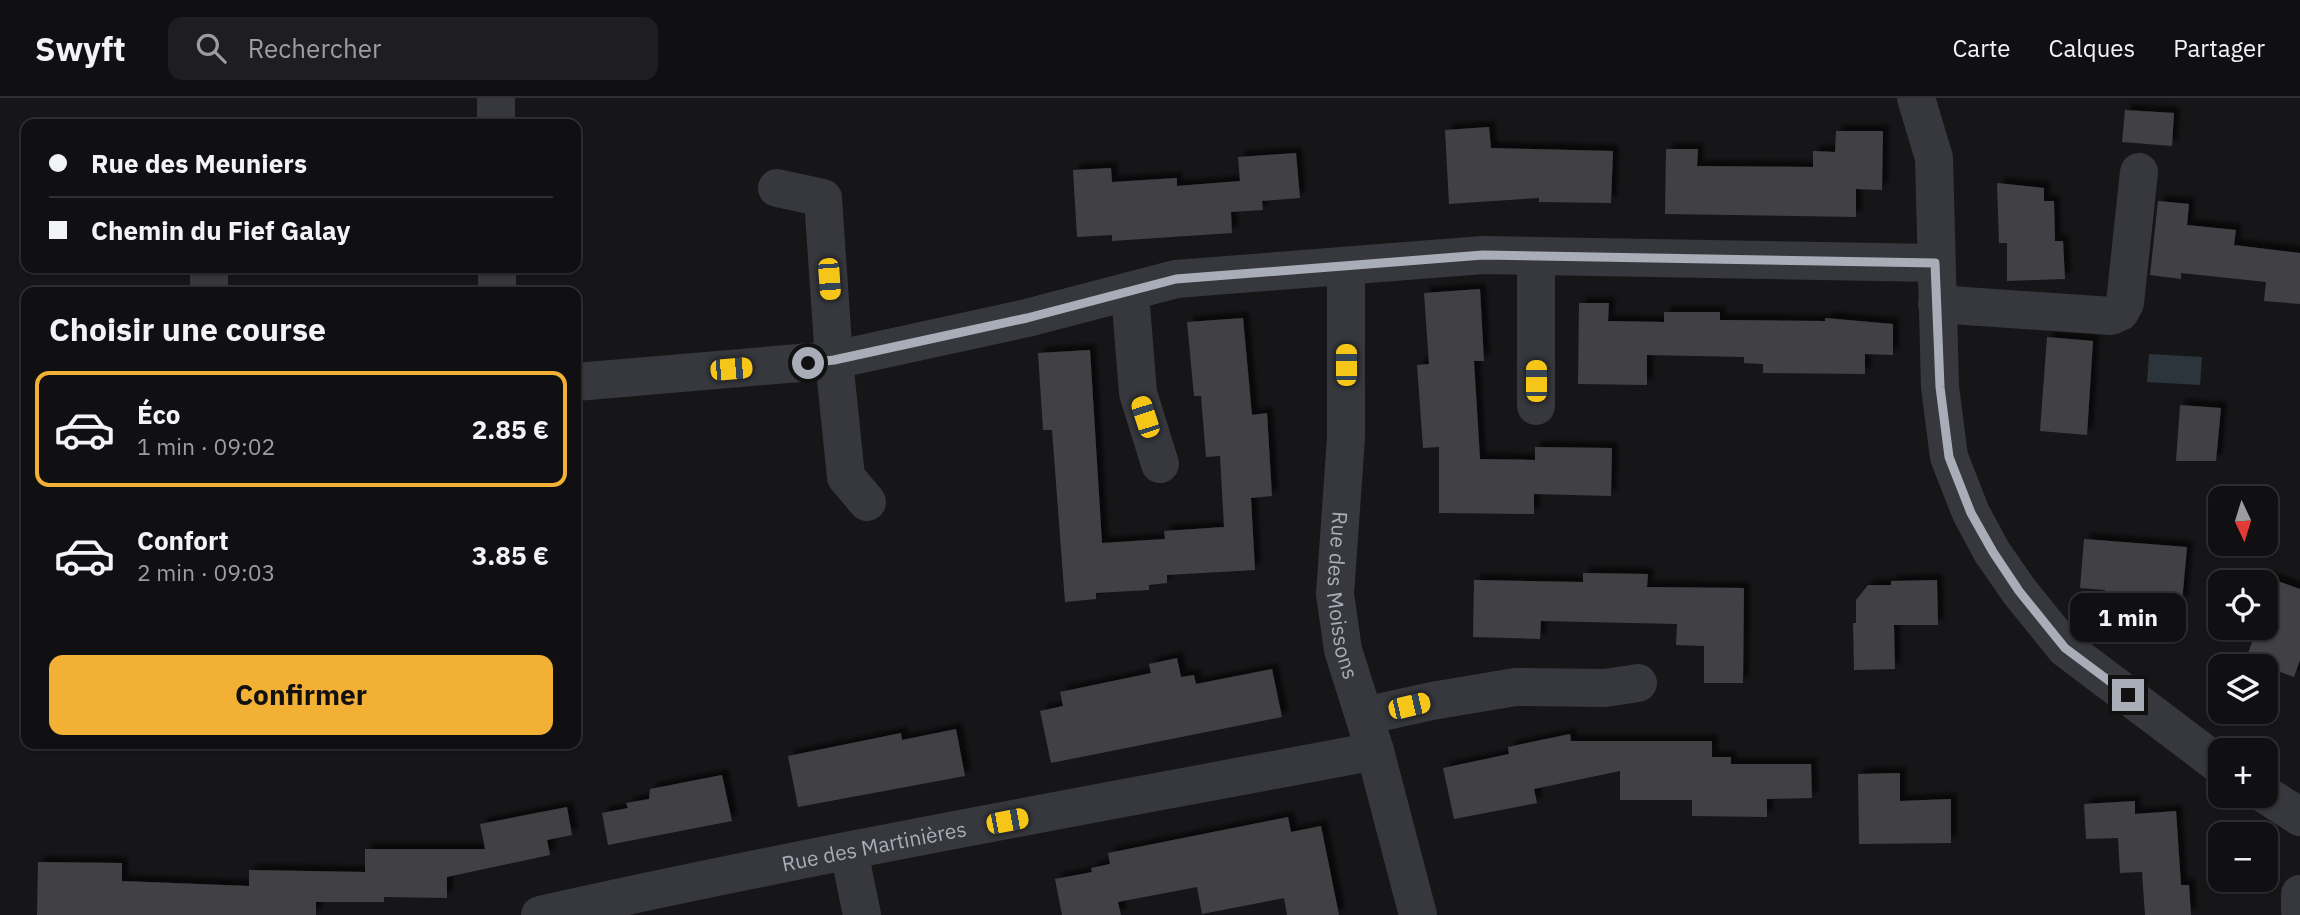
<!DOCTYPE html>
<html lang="fr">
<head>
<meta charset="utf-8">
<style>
	body { margin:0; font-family:"IBM Plex Sans",sans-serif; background:#1e1e20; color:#f1f3f6; height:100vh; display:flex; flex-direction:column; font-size:26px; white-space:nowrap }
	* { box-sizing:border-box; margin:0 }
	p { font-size:23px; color:#9c9d9f }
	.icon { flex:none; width:38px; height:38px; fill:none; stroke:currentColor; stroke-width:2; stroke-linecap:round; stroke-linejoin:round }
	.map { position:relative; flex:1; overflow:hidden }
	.panel { position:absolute; left:21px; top:189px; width:560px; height:462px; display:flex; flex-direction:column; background:#101012; border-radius:14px; box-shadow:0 2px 5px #0004,0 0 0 2px #303032 }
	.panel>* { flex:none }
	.top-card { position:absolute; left:21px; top:21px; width:560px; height:154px; border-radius:14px; box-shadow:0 2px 5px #0004,0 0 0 2px #303032; display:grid; align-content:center; height:154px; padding:0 28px; background:#101012 }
	.needle { width:46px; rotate:176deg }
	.controls { position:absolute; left:2208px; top:388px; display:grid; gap:14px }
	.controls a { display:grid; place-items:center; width:70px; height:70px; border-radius:14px; background:#101012; box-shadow:0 2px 5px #0004,0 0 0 2px #303032; font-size:35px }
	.end { position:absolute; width:32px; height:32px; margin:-16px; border:9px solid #a8adb8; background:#111; box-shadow:0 0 0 4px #111 }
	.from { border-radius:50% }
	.bubble { position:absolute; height:49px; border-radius:14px; background:#101012; box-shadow:0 2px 5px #0004,0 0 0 2px #303032; font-size:23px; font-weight:800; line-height:49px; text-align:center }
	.car { position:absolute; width:21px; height:42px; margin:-21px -10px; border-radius:9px; box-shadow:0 0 5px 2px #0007; background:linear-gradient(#f5c518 24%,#345 0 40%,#f5c518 0 76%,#345 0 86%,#f5c518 0) }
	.top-card b { display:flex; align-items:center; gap:24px; height:66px; font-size:26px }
	.top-card b+b { border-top:2px solid #303032 }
	.top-card i { width:18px; height:18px; background:#f1f3f6 }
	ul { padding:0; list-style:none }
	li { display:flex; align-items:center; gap:21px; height:116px; margin:0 14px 10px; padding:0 14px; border:4px solid transparent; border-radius:14px }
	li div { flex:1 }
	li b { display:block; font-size:26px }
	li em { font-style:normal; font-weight:800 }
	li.current { border-color:#f2b134 }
	li>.icon { width:63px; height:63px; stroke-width:1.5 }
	h2 { padding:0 28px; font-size:32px; line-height:84px }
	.action { display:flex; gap:14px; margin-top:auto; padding:14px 28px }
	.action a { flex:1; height:80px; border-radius:14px; background:#f2b134; color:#111; font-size:28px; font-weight:800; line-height:80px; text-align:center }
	header { display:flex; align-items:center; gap:42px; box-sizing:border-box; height:98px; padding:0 35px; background:#101012; border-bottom:2px solid #303032 }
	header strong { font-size:33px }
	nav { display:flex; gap:38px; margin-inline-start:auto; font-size:24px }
	.search { width:490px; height:63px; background:#1e1e20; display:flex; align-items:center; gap:18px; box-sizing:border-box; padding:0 24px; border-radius:14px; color:#9c9d9f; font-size:26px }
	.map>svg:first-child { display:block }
</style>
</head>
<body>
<header>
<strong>Swyft</strong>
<div class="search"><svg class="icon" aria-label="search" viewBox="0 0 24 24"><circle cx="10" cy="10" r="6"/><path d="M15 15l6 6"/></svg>Rechercher</div>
<nav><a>Carte</a><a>Calques</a><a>Partager</a></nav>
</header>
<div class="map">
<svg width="2300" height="817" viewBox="0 0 2300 817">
	<defs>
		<filter id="shadow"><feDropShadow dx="6" dy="-6" stdDeviation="2" flood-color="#0009"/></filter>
	</defs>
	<rect width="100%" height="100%" fill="#161618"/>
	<path fill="#2c353c" d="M2149,256L2202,259L2200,287L2147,284Z"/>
	<path fill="#404145" filter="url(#shadow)" d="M2125,12L2174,15L2172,48L2122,44Z
		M1489,29L1491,50L1613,53L1611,105L1539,104V100L1449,106L1445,32Z
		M1836,33H1883L1882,92L1856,91V119L1665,116L1666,51H1698L1697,68L1813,69V53L1835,54Z
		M1296,55L1300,100L1262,103L1263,112L1231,114L1232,135L1112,143V137L1077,139L1073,72L1111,70L1112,84L1177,80V88L1240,83L1238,59Z
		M1997,85L2044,90V103H2054L2055,143H2063L2065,181L2007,183V145H1999Z
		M2158,103L2189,106L2187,127L2236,132L2234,147L2300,155V206L2264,203L2266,184L2181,175V181L2150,177Z
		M1480,191L1484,263H1474L1480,361L1535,362V349L1612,350L1611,398L1534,396V416L1439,415V349L1423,350L1417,267L1429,266L1424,195Z
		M1579,205H1609L1608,223L1664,224V214H1720V222L1825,223V220L1893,226V257L1865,256V276L1763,275V266L1744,265V259L1647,257V287L1578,286Z
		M1243,220L1252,317L1267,315L1272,398L1251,400L1255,472L1167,477V485L1149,487V492L1096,495V501L1065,504L1052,332H1043L1038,255L1090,252L1102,445L1165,441L1164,433L1224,429L1220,358L1206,359L1201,298H1194L1187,224Z
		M2047,239L2093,243L2087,337L2040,333Z
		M2180,307L2221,310L2216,363H2176Z
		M2084,441L2187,449L2182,504L2104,498L2105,492L2080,490Z
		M1583,475L1648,476L1647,489L1744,490L1743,585H1704V548L1676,547L1677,526L1541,523L1540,541L1473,539L1474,482L1583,484Z
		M2266,479L2300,491V562L2294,579L2246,561L2257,530H2266Z
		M1937,482L1938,527H1894L1895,571L1854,572L1853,525H1856V502L1868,487H1891V483Z
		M1177,560L1181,579L1194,577L1196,586L1272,571L1282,619L1051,665L1040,613L1063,608L1060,594L1151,575L1149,566Z
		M956,631L965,678L798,709L788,658L901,635L902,642Z
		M1570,636L1571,643H1712V659H1731V666H1811L1812,700L1767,701V719L1692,718V702H1620V673L1534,691L1537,705L1454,721L1443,670L1509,656L1508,649Z
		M1900,675V703L1951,701V745L1859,746L1858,676Z
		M722,677L732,723L608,747L602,715L628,710L626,705L649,701L650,691Z
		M2135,703V716L2176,713L2181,787H2189L2191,817H2145L2142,774L2120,775L2118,740L2086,741L2084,706Z
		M567,709L572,737L547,742L550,757L447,779V800L384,799V804H316V817H37L38,764L122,765V783L249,788V772L365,774V751H485L480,726Z
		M1288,719L1291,734L1321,728L1339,817H1287L1284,800L1202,816L1197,789L1118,804L1121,817H1062L1055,781L1092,774L1091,770L1110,766L1108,755Z"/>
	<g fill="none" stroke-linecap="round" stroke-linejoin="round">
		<g stroke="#37383d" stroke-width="38">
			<path d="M496,0V26"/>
			<path d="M1916,0L1934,60L1940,289L1949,359L1971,415L1992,454L2019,493L2065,550L2221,668"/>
			<path d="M777,90L823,100L834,262L846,379L867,404"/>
			<path d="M1536,158V308"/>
			<path id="s1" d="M1346,169V340L1335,496L1343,552L1375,653L1418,817"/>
			<path d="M209,170V194"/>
			<path d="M497,170V194"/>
			<path d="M1130,195L1138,295L1160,366"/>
			<path d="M1937,206L2111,218L2120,214L2125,205L2139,74"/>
			<path d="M576,284L834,262L1027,220L1176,181L1483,157L1935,165"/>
			<path d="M1364,618L1432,603L1515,589L1605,590L1638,585"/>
			<path d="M2266,697L2300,719"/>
			<path d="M849,753L862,817"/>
			<path d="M2300,796V812"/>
			<path id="s2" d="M540,817C817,755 1096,706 1375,653"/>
		</g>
	</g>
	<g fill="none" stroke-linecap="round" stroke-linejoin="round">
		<path stroke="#a8adb8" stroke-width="9" d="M808,265L834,262L1027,220L1176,181L1483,157L1935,165L1940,289L1949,359L1971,415L1993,454L2019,493L2065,550L2128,597"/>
	</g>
	<g text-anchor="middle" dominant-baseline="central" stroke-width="6" stroke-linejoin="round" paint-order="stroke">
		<g font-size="21" fill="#a8adb8" stroke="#111113">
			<text stroke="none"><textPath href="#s1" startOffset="329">Rue des Moissons</textPath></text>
			<text stroke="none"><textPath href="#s2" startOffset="341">Rue des Martinières</textPath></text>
		</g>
	</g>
</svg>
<div class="controls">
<a><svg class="needle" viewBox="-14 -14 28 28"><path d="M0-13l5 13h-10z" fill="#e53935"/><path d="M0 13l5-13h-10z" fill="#9c9d9f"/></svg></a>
<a><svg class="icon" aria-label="locate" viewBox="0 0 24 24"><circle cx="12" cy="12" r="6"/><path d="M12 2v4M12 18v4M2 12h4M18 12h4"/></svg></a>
<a><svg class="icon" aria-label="layers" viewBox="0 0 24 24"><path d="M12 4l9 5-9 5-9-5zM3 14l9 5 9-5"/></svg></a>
<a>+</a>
<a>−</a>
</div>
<i class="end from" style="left:808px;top:265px"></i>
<i class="end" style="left:2128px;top:597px"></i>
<div class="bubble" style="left:2070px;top:495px;width:116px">1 min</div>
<i class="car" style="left:829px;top:181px;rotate:176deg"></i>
<i class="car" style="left:1346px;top:267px;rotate:0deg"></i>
<i class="car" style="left:731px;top:271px;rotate:85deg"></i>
<i class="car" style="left:1536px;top:283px;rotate:0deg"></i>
<i class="car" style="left:1145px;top:319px;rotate:342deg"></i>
<i class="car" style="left:1409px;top:608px;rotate:77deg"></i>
<i class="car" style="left:1007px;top:723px;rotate:79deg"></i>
<div class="top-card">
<b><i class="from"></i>Rue des Meuniers</b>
<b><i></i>Chemin du Fief Galay</b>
</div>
<section class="panel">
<h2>Choisir une course</h2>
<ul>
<li class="current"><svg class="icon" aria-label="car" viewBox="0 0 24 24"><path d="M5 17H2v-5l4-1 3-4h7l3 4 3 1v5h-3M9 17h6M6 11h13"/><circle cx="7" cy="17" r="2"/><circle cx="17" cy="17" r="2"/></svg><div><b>Éco</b><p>1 min · 09:02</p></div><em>2.85 €</em></li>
<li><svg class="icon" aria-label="car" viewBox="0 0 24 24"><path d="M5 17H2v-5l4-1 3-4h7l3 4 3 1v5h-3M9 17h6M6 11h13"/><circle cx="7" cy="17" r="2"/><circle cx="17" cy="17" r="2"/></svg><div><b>Confort</b><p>2 min · 09:03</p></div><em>3.85 €</em></li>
</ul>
<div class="action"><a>Confirmer</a></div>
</section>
</div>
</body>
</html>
